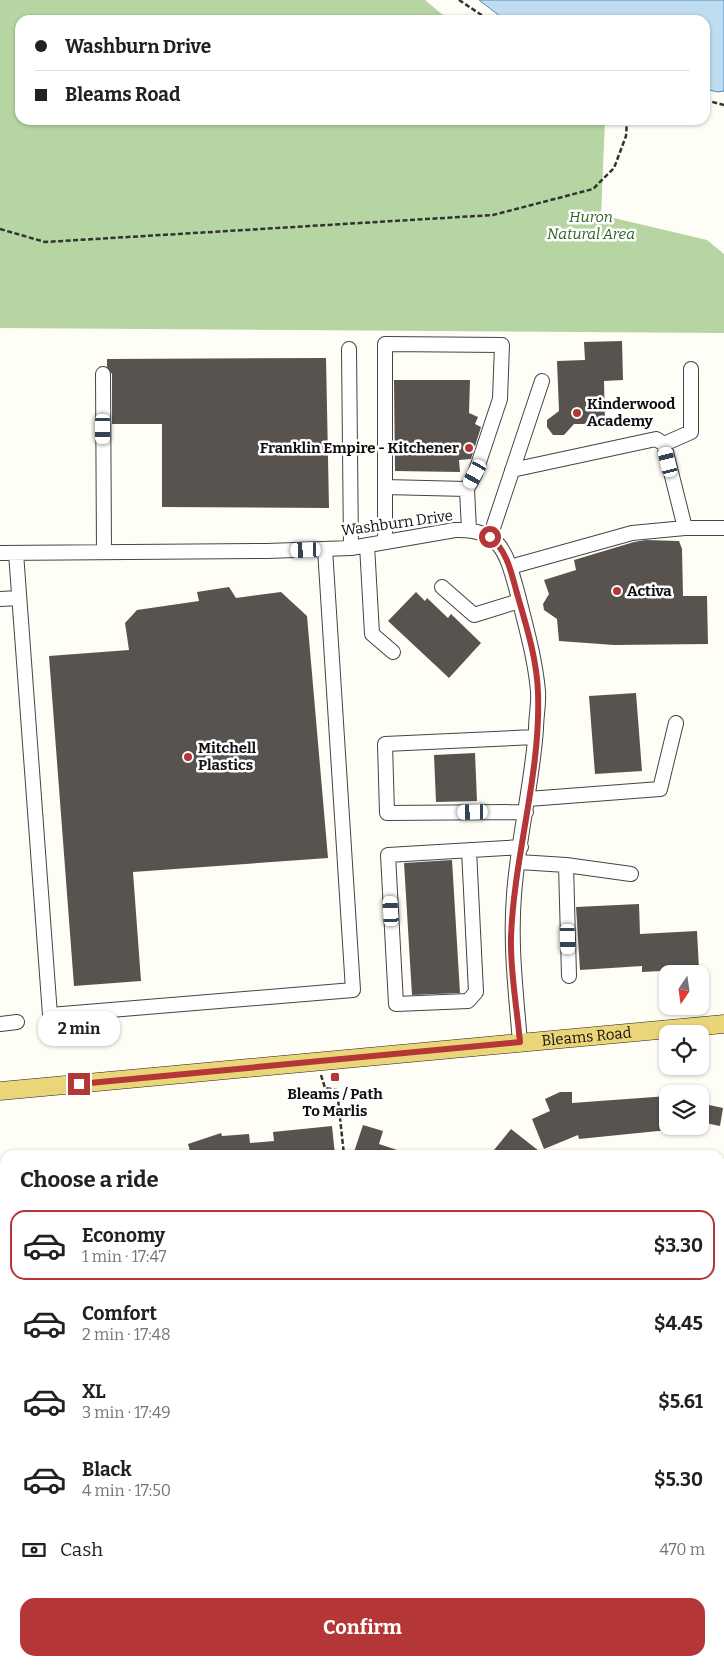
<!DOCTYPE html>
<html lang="en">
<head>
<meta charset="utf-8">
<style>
	body { margin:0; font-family:Bitter,serif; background:#f2f2f2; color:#202124; height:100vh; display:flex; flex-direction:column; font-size:19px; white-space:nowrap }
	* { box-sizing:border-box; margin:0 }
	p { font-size:16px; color:#757577 }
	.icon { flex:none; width:28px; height:28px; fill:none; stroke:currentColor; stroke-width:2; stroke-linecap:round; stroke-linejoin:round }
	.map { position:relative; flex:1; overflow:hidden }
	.details { position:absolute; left:0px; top:1150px; width:725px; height:516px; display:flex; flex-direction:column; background:#fff; border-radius:15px 15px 0 0; box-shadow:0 1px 4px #0004 }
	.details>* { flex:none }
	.guide { position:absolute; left:15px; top:15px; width:695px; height:110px; border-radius:15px; box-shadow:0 1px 4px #0004; display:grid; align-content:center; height:110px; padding:0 20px; background:#fff }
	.needle { width:32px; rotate:193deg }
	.buttons { position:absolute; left:659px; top:965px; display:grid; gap:10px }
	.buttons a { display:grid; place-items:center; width:50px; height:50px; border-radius:10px; background:#fff; box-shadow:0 1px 4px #0004; font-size:25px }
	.end { position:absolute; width:22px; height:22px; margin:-11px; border:6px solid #b43636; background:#fff; box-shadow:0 0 0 2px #fff }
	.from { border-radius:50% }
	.bubble { position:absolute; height:35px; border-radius:15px; background:#fff; box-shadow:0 1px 4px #0004; font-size:16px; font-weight:700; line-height:35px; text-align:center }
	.car { position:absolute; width:15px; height:30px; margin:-15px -8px; border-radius:6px; box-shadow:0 0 4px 1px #0007; background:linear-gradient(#fff 24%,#345 0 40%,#fff 0 76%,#345 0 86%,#fff 0) }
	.guide b { display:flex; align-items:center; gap:18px; height:48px; font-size:19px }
	.guide b+b { border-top:1px solid #e0e0e0 }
	.guide i { width:12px; height:12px; background:#202124 }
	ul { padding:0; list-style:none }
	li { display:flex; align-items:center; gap:15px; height:70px; margin:0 10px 8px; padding:0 10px; border:2px solid transparent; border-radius:15px }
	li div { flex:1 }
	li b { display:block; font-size:19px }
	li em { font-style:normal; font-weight:700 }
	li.active { border-color:#b43636 }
	li>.icon { width:45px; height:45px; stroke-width:1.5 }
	h2 { padding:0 20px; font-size:22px; line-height:60px }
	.pay { display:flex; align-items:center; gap:12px; height:55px; padding:0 20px; font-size:19px }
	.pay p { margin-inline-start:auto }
	.cta { display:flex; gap:10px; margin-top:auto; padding:10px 20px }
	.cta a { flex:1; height:58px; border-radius:15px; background:#b43636; color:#fff; font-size:20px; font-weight:700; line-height:58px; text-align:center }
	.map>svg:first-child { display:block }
</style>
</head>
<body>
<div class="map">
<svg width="724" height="1666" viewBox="0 0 724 1666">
	<rect width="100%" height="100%" fill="#fefdf6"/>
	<path fill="#d3e6c1" d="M107,1661H335L358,1666H110Z"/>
	<path fill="#b7d5a2" d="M0,0H425L449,20H20V120H605L601,215L707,240L724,254V333L0,328Z"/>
	<path fill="#bfdcf1" stroke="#4d8dc0" d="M479,0H724V91L718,92L705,89V20H505Z"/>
	<path fill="#58534e" d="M622,341L623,380L604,381L605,424H574L564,435H553L547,427V420L559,411L557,361L585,360L584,342Z
		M326,358L329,508L162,507V424H112V374L107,367V359Z
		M394,380H470L469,413L478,417L475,424L481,427L471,459L459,460L460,472L395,471Z
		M646,540L679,541L682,549L683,596H707L708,644L614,645L559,641L557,619L544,610L543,604L549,594L544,580L576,570L574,560L634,542Z
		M229,587L236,598L281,592L307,616L328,858L133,872L141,981L74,986L49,656L129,650L125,623L137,610L199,601L197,592Z
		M416,592L425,601L427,598L448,618L451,614L481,643L449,678L388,621Z
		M636,693L642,771L595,774L589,696Z
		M475,753L477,801L436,802L434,755Z
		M452,860L460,993L412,995L404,863Z
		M639,904L640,934L697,931L699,969L642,972V966L580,970L576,907Z
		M560,1092H572V1103L668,1096V1130L579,1139L578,1135L544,1149L532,1119L550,1111L545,1099Z
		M700,1103L723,1108L720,1126L700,1122Z
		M363,1125L383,1131L379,1144L406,1153L405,1155H353Z
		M332,1126L335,1155H191L188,1144L221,1133L222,1136L249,1134L250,1143L274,1141L273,1132Z
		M511,1129L539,1151L530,1155H490Z"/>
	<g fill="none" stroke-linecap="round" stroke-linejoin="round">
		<g stroke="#444" stroke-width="16">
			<path id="minor" d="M349,349L351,548
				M103,374L104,552
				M664,444L691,432V369
				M512,470L656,439L664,444L685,528
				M385,487V344L502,345L500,399L475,474L467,489
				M490,537L542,381
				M385,542V487L467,489L469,530
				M367,545L372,634L393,652
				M0,553L267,551L351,548L455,530C502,528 507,555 518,595C526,627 535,658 538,691C539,703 536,717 536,729C532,785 518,839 514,895C510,945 516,993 520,1042
				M16,553L50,1015L353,990L325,549
				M510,567L632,533L685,528H724
				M442,587L474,615L519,601
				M0,599L19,598
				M528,799L660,789L676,723
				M526,812L387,813L385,744L535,737
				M469,850L476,992L468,1001L396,1004L388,855L521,847
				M519,862L566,865L631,874
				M566,865L569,976
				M0,1024L17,1022
				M720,1171L724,1184
				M0,1236L5,1237
				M720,1380L724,1359
				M0,1405L5,1402
				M720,1476L724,1477
				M0,1603L5,1601
				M720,1661L724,1664"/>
		</g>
		<g stroke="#222" stroke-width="19">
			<g id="major">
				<path id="s1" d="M0,1091L724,1024"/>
			</g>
		</g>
		<path stroke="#333" stroke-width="2.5" stroke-dasharray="5 2.5" stroke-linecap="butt" d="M459,0L489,20
			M705,100L724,105
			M0,229L45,242L493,215L593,189L614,168L626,136L627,120
			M321,1075L325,1088L337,1090L344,1155
			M143,1661L146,1666
			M518,1666L519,1661"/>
		<use href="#minor" stroke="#fff" stroke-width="14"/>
		<use href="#major" stroke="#ebd579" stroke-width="18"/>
	</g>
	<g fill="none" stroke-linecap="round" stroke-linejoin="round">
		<path stroke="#b43636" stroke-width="6" d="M79,1084L520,1042C517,1008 510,971 511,937C514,856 541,773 538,693C537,660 527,628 518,597C512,576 508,551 490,537"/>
	</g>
	<g fill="#b43636" stroke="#fff" stroke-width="2">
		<circle cx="577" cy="413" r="5"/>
		<circle cx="469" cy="448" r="5"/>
		<circle cx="617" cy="591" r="5"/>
		<circle cx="188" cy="757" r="5"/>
		<rect x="330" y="1072" width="10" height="10" rx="2.5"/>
	</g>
	<g text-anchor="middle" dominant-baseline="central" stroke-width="5" stroke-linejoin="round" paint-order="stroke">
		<g font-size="15" font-style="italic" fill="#306326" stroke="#fff">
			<text x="591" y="217">Huron<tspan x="591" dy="17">Natural Area</tspan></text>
		</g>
		<g font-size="15" font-weight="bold" fill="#111" stroke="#fff" text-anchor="start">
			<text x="587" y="404">Kinderwood<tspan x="587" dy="17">Academy</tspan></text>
			<text x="459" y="448" text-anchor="end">Franklin Empire - Kitchener</text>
			<text x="627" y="591">Activa</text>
			<text x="198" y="748">Mitchell<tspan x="198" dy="17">Plastics</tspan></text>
			<text x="335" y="1094" text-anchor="middle">Bleams / Path<tspan x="335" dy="17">To Marlis</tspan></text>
		</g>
		<g font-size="15" fill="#111" stroke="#fff">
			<text transform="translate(397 523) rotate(-8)">Washburn Drive</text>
			<text stroke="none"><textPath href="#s1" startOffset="589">Bleams Road</textPath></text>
		</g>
	</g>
</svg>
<div class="buttons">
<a><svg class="needle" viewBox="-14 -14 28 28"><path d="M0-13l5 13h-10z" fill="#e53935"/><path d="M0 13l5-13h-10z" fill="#757577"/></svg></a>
<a><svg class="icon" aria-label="locate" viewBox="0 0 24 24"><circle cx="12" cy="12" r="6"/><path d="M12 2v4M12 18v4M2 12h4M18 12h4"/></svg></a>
<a><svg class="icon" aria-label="layers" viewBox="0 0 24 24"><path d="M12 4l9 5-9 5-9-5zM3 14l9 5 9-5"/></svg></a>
</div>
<i class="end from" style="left:490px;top:537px"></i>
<i class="end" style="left:79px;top:1084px"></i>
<div class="bubble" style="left:38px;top:1011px;width:82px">2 min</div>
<i class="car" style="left:103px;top:429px;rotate:180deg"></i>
<i class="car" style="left:668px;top:462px;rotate:346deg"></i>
<i class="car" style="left:475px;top:474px;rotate:209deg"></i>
<i class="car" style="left:306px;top:550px;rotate:268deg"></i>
<i class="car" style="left:473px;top:812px;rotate:269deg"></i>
<i class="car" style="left:391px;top:911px;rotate:357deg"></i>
<i class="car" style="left:568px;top:939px;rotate:178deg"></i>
<div class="guide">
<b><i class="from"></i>Washburn Drive</b>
<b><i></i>Bleams Road</b>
</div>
<section class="details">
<h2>Choose a ride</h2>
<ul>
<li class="active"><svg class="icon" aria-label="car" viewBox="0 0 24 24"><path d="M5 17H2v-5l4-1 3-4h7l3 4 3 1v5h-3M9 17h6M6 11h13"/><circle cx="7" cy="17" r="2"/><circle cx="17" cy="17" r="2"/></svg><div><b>Economy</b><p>1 min · 17:47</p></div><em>$3.30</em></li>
<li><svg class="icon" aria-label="car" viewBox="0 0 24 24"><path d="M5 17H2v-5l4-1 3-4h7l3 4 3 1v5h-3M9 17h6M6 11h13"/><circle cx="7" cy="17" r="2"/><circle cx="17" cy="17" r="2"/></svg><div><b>Comfort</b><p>2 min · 17:48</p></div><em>$4.45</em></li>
<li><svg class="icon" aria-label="car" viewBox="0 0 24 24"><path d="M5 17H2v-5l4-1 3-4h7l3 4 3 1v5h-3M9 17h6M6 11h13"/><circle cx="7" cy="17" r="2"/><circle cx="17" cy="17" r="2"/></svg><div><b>XL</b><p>3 min · 17:49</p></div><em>$5.61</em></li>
<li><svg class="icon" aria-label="car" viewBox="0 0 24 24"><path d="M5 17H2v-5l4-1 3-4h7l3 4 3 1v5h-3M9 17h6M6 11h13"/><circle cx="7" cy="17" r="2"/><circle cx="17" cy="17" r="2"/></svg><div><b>Black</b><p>4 min · 17:50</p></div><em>$5.30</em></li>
</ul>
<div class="pay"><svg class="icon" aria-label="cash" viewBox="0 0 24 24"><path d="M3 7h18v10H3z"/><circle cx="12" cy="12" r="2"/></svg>Cash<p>470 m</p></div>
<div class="cta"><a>Confirm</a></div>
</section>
</div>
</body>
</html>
